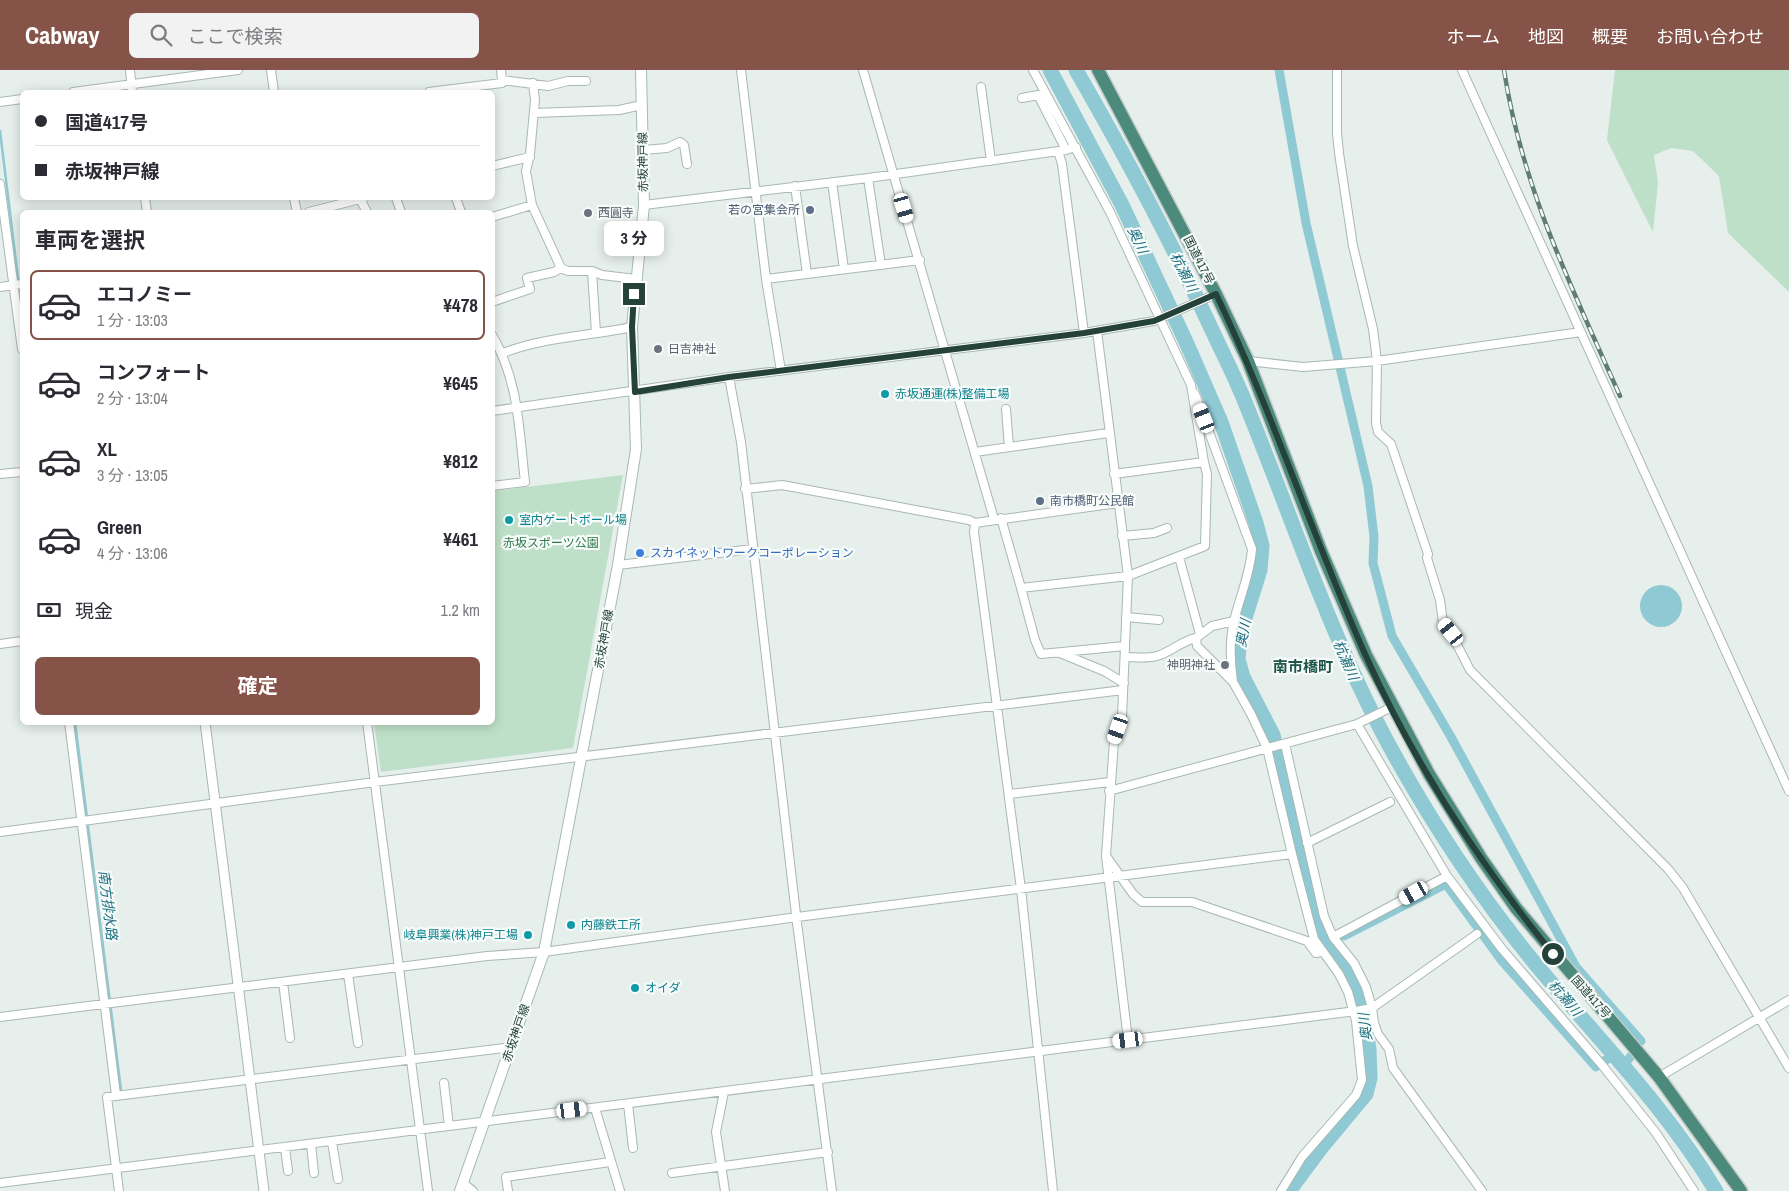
<!DOCTYPE html>
<html lang="ja">
<head>
<meta charset="utf-8">
<style>
	body { margin:0; font-family:"Archivo Narrow","Noto Sans JP",sans-serif; background:#f2f2f3; color:#2b2b33; height:100vh; display:flex; flex-direction:column; font-size:19px; white-space:nowrap }
	* { box-sizing:border-box; margin:0 }
	p { font-size:16px; color:#7c7c81 }
	.icon { flex:none; width:28px; height:28px; fill:none; stroke:currentColor; stroke-width:2; stroke-linecap:round; stroke-linejoin:round }
	.map { position:relative; flex:1; overflow:hidden }
	.panel { position:absolute; left:20px; top:140px; width:475px; height:515px; display:flex; flex-direction:column; background:#fff; border-radius:8px; box-shadow:0 2px 12px #0003 }
	.panel>* { flex:none }
	.guide { position:absolute; left:20px; top:20px; width:475px; height:110px; border-radius:8px; box-shadow:0 2px 12px #0003; display:grid; align-content:center; height:110px; padding:0 15px; background:#fff }
	.end { position:absolute; width:22px; height:22px; margin:-11px; border:6px solid #24423a; background:#fff; box-shadow:0 0 0 2px #fff }
	.from { border-radius:50% }
	.bubble { position:absolute; height:35px; border-radius:8px; background:#fff; box-shadow:0 2px 12px #0003; font-size:16px; font-weight:700; line-height:35px; text-align:center }
	.car { position:absolute; width:15px; height:30px; margin:-15px -8px; border-radius:6px; box-shadow:0 0 4px 1px #0007; background:linear-gradient(#fff 24%,#345 0 40%,#fff 0 76%,#345 0 86%,#fff 0) }
	.guide b { display:flex; align-items:center; gap:18px; height:48px; font-size:19px }
	.guide b+b { border-top:1px solid #e1e1e2 }
	.guide i { width:12px; height:12px; background:#2b2b33 }
	ul { padding:0; list-style:none }
	li { display:flex; align-items:center; gap:15px; height:70px; margin:0 10px 8px; padding:0 5px; border:2px solid transparent; border-radius:8px }
	li div { flex:1 }
	li b { display:block; font-size:19px }
	li em { font-style:normal; font-weight:700 }
	li.selected { border-color:#855347 }
	li>.icon { width:45px; height:45px; stroke-width:1.5 }
	h2 { padding:0 15px; font-size:22px; line-height:60px }
	.pay { display:flex; align-items:center; gap:12px; height:55px; padding:0 15px; font-size:19px }
	.pay p { margin-inline-start:auto }
	.action { display:flex; gap:10px; margin-top:auto; padding:10px 15px }
	.action a { flex:1; height:58px; border-radius:8px; background:#855347; color:#fff; font-size:20px; font-weight:700; line-height:58px; text-align:center }
	header { display:flex; align-items:center; gap:30px; box-sizing:border-box; height:70px; padding:0 25px; background:#855347; color:#fff }
	header strong { font-size:24px }
	nav { display:flex; gap:28px; margin-inline-start:auto; font-size:18px }
	.search { width:350px; height:45px; background:#f2f2f3; display:flex; align-items:center; gap:12px; box-sizing:border-box; padding:0 18px; border-radius:8px; color:#7c7c81; font-size:19px }
	.map>svg:first-child { display:block }
</style>
</head>
<body>
<header>
<strong>Cabway</strong>
<div class="search"><svg class="icon" aria-label="search" viewBox="0 0 24 24"><circle cx="10" cy="10" r="6"/><path d="M15 15l6 6"/></svg>ここで検索</div>
<nav><a>ホーム</a><a>地図</a><a>概要</a><a>お問い合わせ</a></nav>
</header>
<div class="map">
<svg width="1789" height="1121" viewBox="0 0 1789 1121">
	<rect width="100%" height="100%" fill="#e6efeb"/>
	<path fill="#bfe0c8" d="M1615,0H1789V222L1728,163L1719,106L1693,81L1671,78L1654,85L1658,113L1653,162L1607,70Z
		M623,405L573,678L381,702L374,653L492,652L493,421Z"/>
	<path fill="#8ec9d4" d="M1640 536a21 21 0 1 1 42 0a21 21 0 1 1-42 0Z"/>
	<g fill="none" stroke-linecap="round" stroke-linejoin="round">
		<path stroke="#8ec9d4" stroke-width="2.5" d="M0,61L22,240
			M75,652L121,1020"/>
		<path stroke="#8ec9d4" stroke-width="9" d="M1279,0L1306,153L1368,416L1374,467L1373,493L1392,566L1451,667L1576,897L1641,971
			M1344,866L1446,814L1502,891L1596,997
			M1604,991L1615,985
			M1624,995L1631,986"/>
		<path stroke="#8ec9d4" stroke-width="15" d="M1050,0L1122,135L1187,274L1221,352L1256,453L1262,476L1260,500L1240,564L1238,589L1243,607L1273,665L1313,840L1322,864L1343,891L1359,919L1369,979L1370,1008L1366,1024L1321,1078L1289,1121
			M1076,0C1125,85 1171,171 1212,260C1224,286 1237,311 1247,337C1295,455 1333,575 1395,686C1435,758 1481,827 1533,891C1596,967 1665,1036 1716,1121"/>
		<g stroke="#a8b8b2" stroke-width="10">
			<path id="minor" d="M130,0L132,22
				M271,0L274,22
				M501,0L502,10L548,16L568,11H586
				M741,0L766,209L781,301
				M863,0L994,449
				M1033,0L1110,142L1191,315L1204,392L1114,404
				M1337,0V63L1339,83L1353,176L1373,259L1377,291L1376,353L1378,362L1391,374L1428,484L1427,488L1440,530L1443,553L1451,563L1470,600L1668,799L1683,818L1789,998
				M1462,0L1789,721
				M533,13L535,30L530,84L526,101L532,135L561,198L568,201H592L602,205L636,209
				M981,17L991,91
				M73,22L238,0
				M429,22L502,13V10
				M1022,28L1038,25L1066,80
				M0,32L22,29
				M534,43L619,40L642,35
				M643,80L667,78L680,72L684,75L687,94
				M1058,81L1062,94L1084,263
				M492,96L530,87
				M868,108L881,195
				M832,112L844,199
				M0,114L22,279
				M795,116L807,204
				M145,128L147,142
				M294,128L297,142
				M396,128L401,142
				M456,128L461,142
				M360,129L367,142
				M644,135L868,108L1066,80L1076,77
				M309,142L364,128
				M492,147L532,135
				M592,201L596,263
				M766,209L920,190
				M0,217L22,214
				M492,232L530,219L527,208L554,202L561,198
				M1097,261L1128,506L1122,647L1114,671L1106,786L1128,970
				M492,265C519,311 519,360 525,412L492,416
				M503,283C544,267 589,266 632,257
				M1248,291L1303,297L1377,291L1581,262
				M729,307L741,372L797,853L832,1121
				M1195,324L1252,479C1250,505 1240,526 1234,551C1229,572 1230,591 1233,612L1197,576L1196,568L1212,556L1234,551
				M1006,339L1009,377
				M492,341L729,307L1084,263L1154,251L1216,224
				M975,382L1108,363
				M0,404L22,402
				M745,419L782,415L969,450L975,453L1118,433
				M1001,448L1021,518L1128,506L1205,476L1207,404L1204,392
				M975,453L974,462L1021,819L1053,1121
				M1122,466L1154,463L1167,458
				M1179,487L1200,564
				M618,495L753,479
				M1021,518L1035,570L1041,584L1125,576
				M1126,547L1159,550
				M0,574L22,571
				M1060,583L1104,601L1124,613
				M1125,587C1134,587 1147,589 1157,586C1171,582 1181,571 1196,568
				M1233,612L1251,644L1267,678L1292,784
				M69,652L116,1025
				M367,652L428,1121
				M1357,654L1447,806L1502,879L1602,995L1656,1063L1694,1121
				M1285,674L1324,846L1333,867L1354,893L1366,917L1372,938L1374,953L1378,964L1389,979L1393,998L1482,1121
				M1109,721L1357,654L1392,637
				M1009,724L1110,712
				M0,762L375,712L1123,620
				M1307,773L1390,732
				M1106,786L1133,824L1142,832H1192L1307,871L1316,883L1321,882
				M1333,867L1447,806
				M348,904L358,973
				M283,912L290,968
				M0,947L487,886L544,882L797,847L1292,784L1314,869L1339,904L1348,922L1356,951L1362,1010L1356,1025L1302,1087L1281,1121
				M1659,1007L1789,930
				M444,1013L449,1056
				M724,1022L716,1062L725,1121
				M628,1034L633,1078
				M595,1038L620,1121
				M332,1072L338,1109
				M311,1074L314,1103
				M285,1078L288,1101
				M672,1103L828,1082
				M0,1113L1356,941L1372,938L1477,864
				M463,1113L473,1121
				M119,1121L107,1027L512,977
				M508,1121L506,1107L610,1092"/>
		</g>
		<g stroke="#a8b8b2" stroke-width="11">
			<path id="tertiary" d="M205,652L264,1121"/>
		</g>
		<g stroke="#a4bbb3" stroke-width="12">
			<path id="secondary" d="M460,1121L544,882L618,495L636,379L632,257L644,135L641,0"/>
		</g>
		<g stroke="#c2cac8" stroke-width="15">
			<path id="trunk" d="M1098,0L1216,224L1248,291L1321,481L1366,585L1429,704L1481,788L1516,838L1659,1007L1741,1121"/>
		</g>
		<use href="#minor" stroke="#fff" stroke-width="8"/>
		<use href="#tertiary" stroke="#fff" stroke-width="9"/>
		<use href="#secondary" stroke="#fff" stroke-width="10"/>
		<use href="#trunk" stroke="#4c8a7c" stroke-width="12"/>
		<g stroke="#5f7d75" stroke-width="4.5">
			<path id="rail" d="M1504,0C1522,118 1572,218 1620,326"/>
		</g>
		<use href="#rail" stroke="#f7fbf9" stroke-width="2.5" stroke-dasharray="8" stroke-linecap="butt"/>
	</g>
	<g fill="none" stroke-linecap="round" stroke-linejoin="round">
		<path stroke="#24423a" stroke-width="6" d="M634,224L632,257L635,322L729,307L1084,263L1154,251L1216,224C1272,341 1312,465 1365,584C1413,691 1479,793 1553,884"/>
	</g>
	<g fill="#5c6f8a" stroke="#f7fbf9" stroke-width="2">
		<circle cx="810" cy="140" r="5"/>
		<circle cx="1040" cy="431" r="5"/>
	</g>
	<g fill="#6b7280" stroke="#f7fbf9" stroke-width="2">
		<circle cx="588" cy="143" r="5"/>
		<circle cx="658" cy="279" r="5"/>
		<circle cx="1225" cy="595" r="5"/>
	</g>
	<g fill="#0f9aa8" stroke="#f7fbf9" stroke-width="2">
		<circle cx="885" cy="324" r="5"/>
		<circle cx="509" cy="450" r="5"/>
		<circle cx="571" cy="855" r="5"/>
		<circle cx="528" cy="865" r="5"/>
		<circle cx="635" cy="918" r="5"/>
	</g>
	<circle fill="#3f7fe0" stroke="#f7fbf9" stroke-width="2" cx="640" cy="483" r="5"/>
	<g text-anchor="middle" dominant-baseline="central" stroke-width="4.5" stroke-linejoin="round" paint-order="stroke">
		<g font-size="12" fill="#24423a" stroke="#f7fbf9">
			<text transform="translate(643 92) rotate(-91)">赤坂神戸線</text>
			<text transform="translate(1199 190) rotate(63)">国道417号</text>
			<text transform="translate(604 569) rotate(-80)">赤坂神戸線</text>
			<text transform="translate(1591 927) rotate(48)">国道417号</text>
			<text transform="translate(516 963) rotate(-71)">赤坂神戸線</text>
		</g>
		<g font-size="12" fill="#4e5e75" stroke="#f7fbf9" text-anchor="end">
			<text x="800" y="140">若の宮集会所</text>
			<text x="1050" y="431" text-anchor="start">南市橋町公民館</text>
		</g>
		<g font-size="12" fill="#5b616d" stroke="#f7fbf9" text-anchor="start">
			<text x="598" y="143">西圓寺</text>
			<text x="668" y="279">日吉神社</text>
			<text x="1215" y="595" text-anchor="end">神明神社</text>
		</g>
		<g font-size="12" fill="#0d838f" stroke="#f7fbf9" text-anchor="start">
			<text x="895" y="324">赤坂通運(株)整備工場</text>
			<text x="519" y="450">室内ゲートボール場</text>
			<text x="581" y="855">内藤鉄工所</text>
			<text x="518" y="865" text-anchor="end">岐阜興業(株)神戸工場</text>
			<text x="645" y="918">オイダ</text>
		</g>
		<g font-size="12" fill="#2d7a4b" stroke="#f7fbf9">
			<text x="551" y="473">赤坂スポーツ公園</text>
		</g>
		<g font-size="12" fill="#366cbe" stroke="#f7fbf9" text-anchor="start">
			<text x="650" y="483">スカイネットワークコーポレーション</text>
		</g>
		<g font-size="14" font-style="italic" fill="#1c6f80" stroke="#f7fbf9">
			<text transform="translate(1138 170) rotate(65)">奥川</text>
			<text transform="translate(1184 202) rotate(63)">杭瀬川</text>
			<text transform="translate(1243 563) rotate(-79)">奥川</text>
			<text transform="translate(1346 590) rotate(66)">杭瀬川</text>
			<text transform="translate(108 835) rotate(83)">南方排水路</text>
			<text transform="translate(1565 928) rotate(49)">杭瀬川</text>
			<text transform="translate(1365 957) rotate(-97)">奥川</text>
		</g>
		<g font-size="15" font-weight="bold" fill="#1f5548" stroke="#f7fbf9">
			<text x="1303" y="596">南市橋町</text>
		</g>
	</g>
</svg>
<i class="end from" style="left:1553px;top:884px"></i>
<i class="end" style="left:634px;top:224px"></i>
<div class="bubble" style="left:604px;top:151px;width:60px">3 分</div>
<i class="car" style="left:904px;top:138px;rotate:164deg"></i>
<i class="car" style="left:1204px;top:348px;rotate:338deg"></i>
<i class="car" style="left:1451px;top:562px;rotate:321deg"></i>
<i class="car" style="left:1118px;top:659px;rotate:199deg"></i>
<i class="car" style="left:1414px;top:823px;rotate:241deg"></i>
<i class="car" style="left:1128px;top:970px;rotate:263deg"></i>
<i class="car" style="left:572px;top:1040px;rotate:83deg"></i>
<div class="guide">
<b><i class="from"></i>国道417号</b>
<b><i></i>赤坂神戸線</b>
</div>
<section class="panel">
<h2>車両を選択</h2>
<ul>
<li class="selected"><svg class="icon" aria-label="car" viewBox="0 0 24 24"><path d="M5 17H2v-5l4-1 3-4h7l3 4 3 1v5h-3M9 17h6M6 11h13"/><circle cx="7" cy="17" r="2"/><circle cx="17" cy="17" r="2"/></svg><div><b>エコノミー</b><p>1 分 · 13:03</p></div><em>¥478</em></li>
<li><svg class="icon" aria-label="car" viewBox="0 0 24 24"><path d="M5 17H2v-5l4-1 3-4h7l3 4 3 1v5h-3M9 17h6M6 11h13"/><circle cx="7" cy="17" r="2"/><circle cx="17" cy="17" r="2"/></svg><div><b>コンフォート</b><p>2 分 · 13:04</p></div><em>¥645</em></li>
<li><svg class="icon" aria-label="car" viewBox="0 0 24 24"><path d="M5 17H2v-5l4-1 3-4h7l3 4 3 1v5h-3M9 17h6M6 11h13"/><circle cx="7" cy="17" r="2"/><circle cx="17" cy="17" r="2"/></svg><div><b>XL</b><p>3 分 · 13:05</p></div><em>¥812</em></li>
<li><svg class="icon" aria-label="car" viewBox="0 0 24 24"><path d="M5 17H2v-5l4-1 3-4h7l3 4 3 1v5h-3M9 17h6M6 11h13"/><circle cx="7" cy="17" r="2"/><circle cx="17" cy="17" r="2"/></svg><div><b>Green</b><p>4 分 · 13:06</p></div><em>¥461</em></li>
</ul>
<div class="pay"><svg class="icon" aria-label="cash" viewBox="0 0 24 24"><path d="M3 7h18v10H3z"/><circle cx="12" cy="12" r="2"/></svg>現金<p>1.2 km</p></div>
<div class="action"><a>確定</a></div>
</section>
</div>
</body>
</html>
